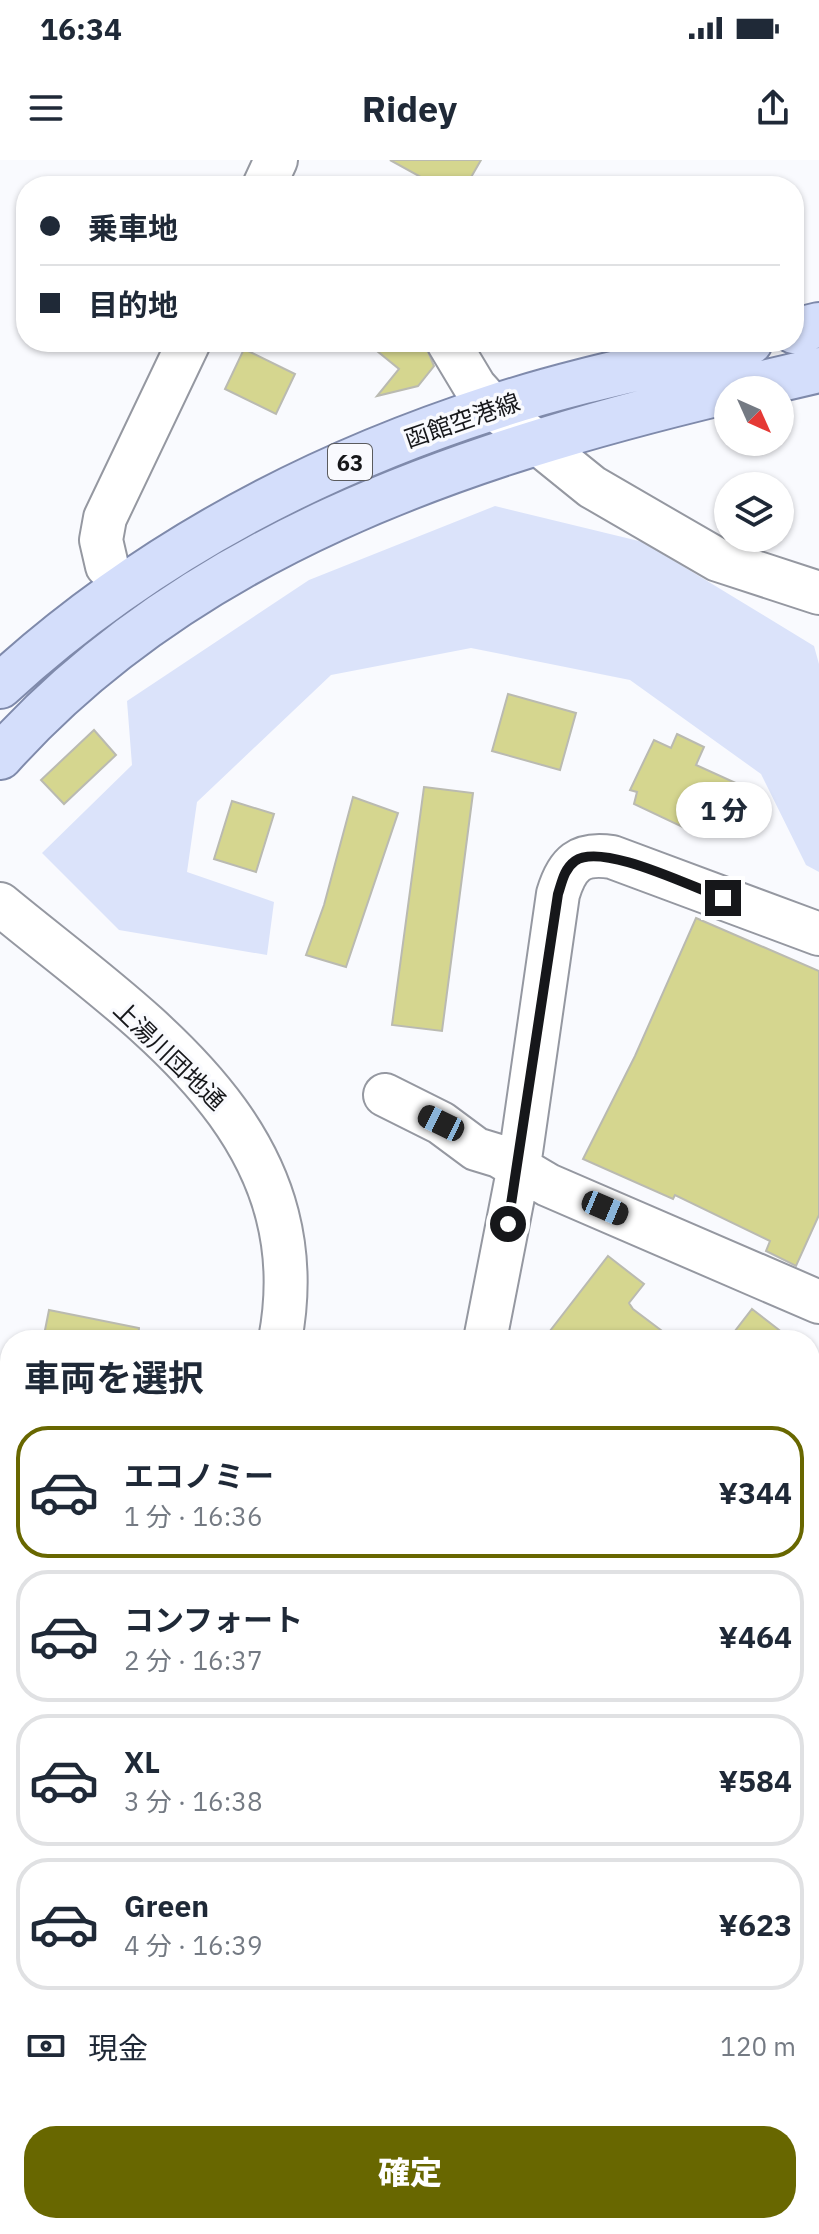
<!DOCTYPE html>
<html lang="ja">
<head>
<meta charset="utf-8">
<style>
	body { margin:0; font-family:"IBM Plex Sans","Noto Sans JP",sans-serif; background:#f6f6f7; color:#1f2937; height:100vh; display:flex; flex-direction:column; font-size:30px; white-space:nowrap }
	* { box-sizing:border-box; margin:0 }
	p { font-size:26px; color:#747a83 }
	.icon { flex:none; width:44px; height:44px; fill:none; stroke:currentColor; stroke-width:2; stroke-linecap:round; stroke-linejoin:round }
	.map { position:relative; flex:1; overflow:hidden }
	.drawer { position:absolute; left:0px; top:1170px; width:820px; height:904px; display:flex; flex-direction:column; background:#fff; border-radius:32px 32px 0 0; box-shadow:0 2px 6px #0004 }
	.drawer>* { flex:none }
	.guide { position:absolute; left:16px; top:16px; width:788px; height:176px; border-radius:32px; box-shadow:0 2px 6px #0004; display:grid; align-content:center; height:176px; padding:0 24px; background:#fff }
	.needle { width:52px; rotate:135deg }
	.tools { position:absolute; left:714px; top:216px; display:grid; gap:16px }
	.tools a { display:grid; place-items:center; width:80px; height:80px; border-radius:50%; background:#fff; box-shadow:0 2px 6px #0004; font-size:40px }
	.end { position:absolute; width:36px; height:36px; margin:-18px; border:10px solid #16171a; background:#fff; box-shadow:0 0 0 4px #fff }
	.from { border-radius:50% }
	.bubble { position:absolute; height:56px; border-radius:28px; background:#fff; box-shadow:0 2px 6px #0004; font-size:26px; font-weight:800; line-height:56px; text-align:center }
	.car { position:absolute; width:24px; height:48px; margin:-24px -12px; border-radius:10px; box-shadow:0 0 6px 2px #0007; background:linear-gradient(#222 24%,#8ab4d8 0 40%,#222 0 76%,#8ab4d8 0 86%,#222 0) }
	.guide b { display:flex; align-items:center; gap:28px; height:76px; font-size:30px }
	.guide b+b { border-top:2px solid #e0e1e3 }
	.guide i { width:20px; height:20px; background:#1f2937 }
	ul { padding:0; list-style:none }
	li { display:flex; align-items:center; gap:24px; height:132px; margin:0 16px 12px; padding:0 8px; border:4px solid #e0e1e3; border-radius:32px }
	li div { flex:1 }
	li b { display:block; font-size:30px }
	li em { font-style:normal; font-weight:800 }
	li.on { border-color:#686700 }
	li>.icon { width:72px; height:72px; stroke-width:1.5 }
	h2 { padding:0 24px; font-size:36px; line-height:96px }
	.pay { display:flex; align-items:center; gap:20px; height:88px; padding:0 24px; font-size:30px }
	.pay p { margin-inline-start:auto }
	.action { display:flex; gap:16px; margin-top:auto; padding:16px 24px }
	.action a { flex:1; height:92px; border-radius:32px; background:#686700; color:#fff; font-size:32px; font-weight:800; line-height:92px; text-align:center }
	.status { display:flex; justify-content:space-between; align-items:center; height:56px; padding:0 40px; background:#fff; direction:ltr }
	.status svg { height:22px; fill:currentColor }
	header { display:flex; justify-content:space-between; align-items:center; height:104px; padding:0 24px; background:#fff; font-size:36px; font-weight:800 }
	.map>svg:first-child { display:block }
</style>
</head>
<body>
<div class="status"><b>16:34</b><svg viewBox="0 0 49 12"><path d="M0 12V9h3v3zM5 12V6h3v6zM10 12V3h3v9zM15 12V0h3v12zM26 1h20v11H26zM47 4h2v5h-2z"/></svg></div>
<header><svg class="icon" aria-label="menu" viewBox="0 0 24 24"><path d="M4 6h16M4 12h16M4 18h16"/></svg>Ridey<svg class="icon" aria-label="share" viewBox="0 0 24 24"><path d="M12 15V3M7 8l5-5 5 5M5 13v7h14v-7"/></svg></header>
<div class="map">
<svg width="819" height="2074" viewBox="0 0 819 2074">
	<rect width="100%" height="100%" fill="#f9fafe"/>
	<path fill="#dbe3fa" d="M495,346L643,382L814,486L819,504V712L806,705L761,614L630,520L471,488L331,515L197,642L187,712L274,742L267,795L119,770L42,693L132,605L127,541L309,420Z"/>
	<path fill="#d5d68f" stroke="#babab1" stroke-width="2" d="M390,0H481L466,26H437Z
		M366,182H424L434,206L418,226L377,236L399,209Z
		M244,189L295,214L276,254L225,229Z
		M508,534L576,553L560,610L492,591Z
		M94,570L116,595L64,644L41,620Z
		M677,574L704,587L696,605L749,629L730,671L698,656L691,671L634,644L637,632L630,630L654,580L671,588Z
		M424,627L473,633L442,871L392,865Z
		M353,637L398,653L346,807L306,795L324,745Z
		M232,641L274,654L256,712L214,699Z
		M696,758L819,811V1055L796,1106L766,1091L770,1081L675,1035L673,1039L583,999L635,896Z
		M608,1096L644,1124L629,1143L633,1149L674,1180H543Z
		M752,1149L792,1180H728Z
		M49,1150L139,1168L138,1180H43Z"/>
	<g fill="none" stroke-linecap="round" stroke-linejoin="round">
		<g stroke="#9598a1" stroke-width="46">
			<path id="minor" d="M264,26L276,0
				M448,182L475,227L493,247L592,327L718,400L819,433
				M107,406L101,380L105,358L189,182
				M0,744C140,860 320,970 280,1180
				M385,935L441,963L476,989L499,996L548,1025L819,1142
				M485,1180L519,1006L558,734C567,704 579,692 612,697L819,774
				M0,1292L10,1294
				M810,1481L819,1485
				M810,1806L819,1810
				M0,1896L10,1907
				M483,2064L503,2074
				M750,2064L772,2074"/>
		</g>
		<g stroke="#7f8aab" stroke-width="48">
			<path id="major" d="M794,171L819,165
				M734,230L819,210
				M0,526C142,396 309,307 491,248C575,220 664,203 750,182
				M0,597C189,386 460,295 728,231"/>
		</g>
		<use href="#minor" stroke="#fff" stroke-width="42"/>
		<use href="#major" stroke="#d4defb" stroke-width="44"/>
	</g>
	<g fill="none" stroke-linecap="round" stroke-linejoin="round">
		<path stroke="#16171a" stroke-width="10" d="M508,1064L558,734C562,722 564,709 575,701C602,682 691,727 723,738"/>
	</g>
	<g text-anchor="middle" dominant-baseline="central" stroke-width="7" stroke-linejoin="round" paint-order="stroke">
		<rect fill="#f9fafe" stroke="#5a5b5e" stroke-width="2" x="328" y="284" width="44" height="36" rx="6"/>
		<g font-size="22" font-weight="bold" fill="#16171a">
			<text x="350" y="302">63</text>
		</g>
		<g font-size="24" fill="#16171a" stroke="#f9fafe">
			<text transform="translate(462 260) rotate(-19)">函館空港線</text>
			<text transform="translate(170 895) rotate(44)">上湯川団地通</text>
		</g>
	</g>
</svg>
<div class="tools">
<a><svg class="needle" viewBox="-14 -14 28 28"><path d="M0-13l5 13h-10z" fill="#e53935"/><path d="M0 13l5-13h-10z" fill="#747a83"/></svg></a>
<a><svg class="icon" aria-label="layers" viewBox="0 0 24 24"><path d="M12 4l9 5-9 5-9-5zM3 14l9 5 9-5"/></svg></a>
</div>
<i class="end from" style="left:508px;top:1064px"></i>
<i class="end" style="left:723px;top:738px"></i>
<div class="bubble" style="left:676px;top:622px;width:96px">1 分</div>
<i class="car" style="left:441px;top:963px;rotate:296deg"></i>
<i class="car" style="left:605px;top:1048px;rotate:113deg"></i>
<div class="guide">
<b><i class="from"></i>乗車地</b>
<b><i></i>目的地</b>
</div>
<section class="drawer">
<h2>車両を選択</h2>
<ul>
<li class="on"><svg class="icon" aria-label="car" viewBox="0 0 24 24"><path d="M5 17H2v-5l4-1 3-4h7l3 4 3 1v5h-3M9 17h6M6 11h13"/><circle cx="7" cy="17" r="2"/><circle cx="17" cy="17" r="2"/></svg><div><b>エコノミー</b><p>1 分 · 16:36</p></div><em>¥344</em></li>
<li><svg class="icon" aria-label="car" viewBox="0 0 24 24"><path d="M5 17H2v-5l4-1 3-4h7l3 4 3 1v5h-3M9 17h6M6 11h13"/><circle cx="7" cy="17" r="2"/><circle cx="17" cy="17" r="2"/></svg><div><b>コンフォート</b><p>2 分 · 16:37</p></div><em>¥464</em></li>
<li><svg class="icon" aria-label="car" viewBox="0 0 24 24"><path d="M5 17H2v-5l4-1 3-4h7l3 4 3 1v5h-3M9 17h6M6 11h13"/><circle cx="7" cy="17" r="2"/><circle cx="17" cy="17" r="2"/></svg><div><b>XL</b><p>3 分 · 16:38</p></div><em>¥584</em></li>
<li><svg class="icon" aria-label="car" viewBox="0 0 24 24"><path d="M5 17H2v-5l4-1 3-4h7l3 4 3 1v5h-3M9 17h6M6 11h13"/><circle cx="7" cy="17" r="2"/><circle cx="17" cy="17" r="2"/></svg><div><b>Green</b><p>4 分 · 16:39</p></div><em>¥623</em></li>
</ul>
<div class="pay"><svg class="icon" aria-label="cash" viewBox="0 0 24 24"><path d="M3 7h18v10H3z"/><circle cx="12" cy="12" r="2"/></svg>現金<p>120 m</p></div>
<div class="action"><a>確定</a></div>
</section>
</div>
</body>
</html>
